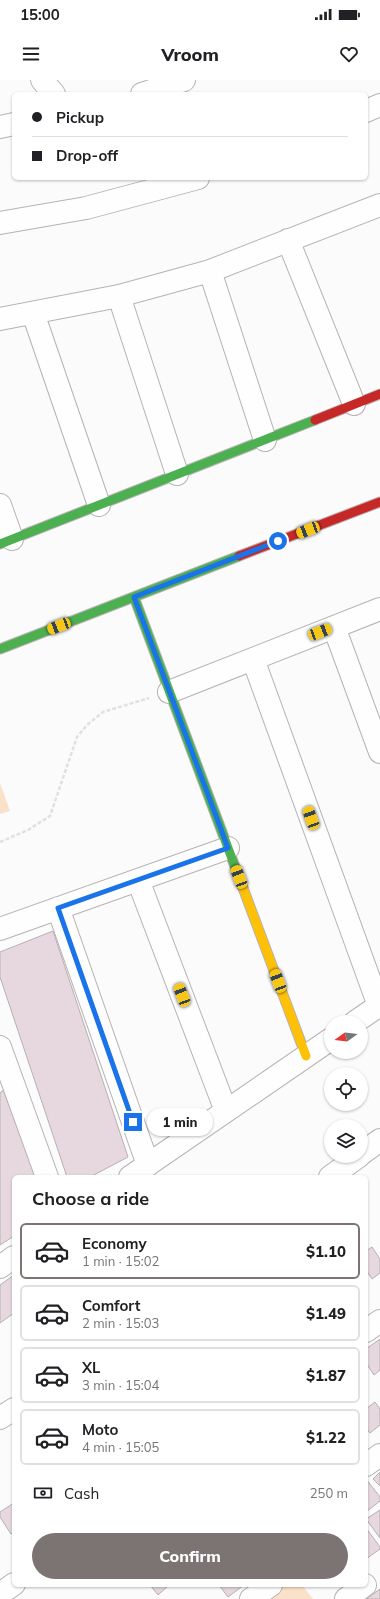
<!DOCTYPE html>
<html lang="en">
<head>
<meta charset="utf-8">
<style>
	body { margin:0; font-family:Mulish,sans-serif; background:#f2f2f2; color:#202124; height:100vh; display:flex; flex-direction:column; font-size:15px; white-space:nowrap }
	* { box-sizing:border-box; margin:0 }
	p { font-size:13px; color:#757577 }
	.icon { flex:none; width:22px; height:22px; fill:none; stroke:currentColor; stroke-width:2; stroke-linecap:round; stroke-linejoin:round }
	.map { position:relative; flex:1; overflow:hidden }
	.panel { position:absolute; left:12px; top:1095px; width:356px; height:412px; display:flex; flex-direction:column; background:#fff; border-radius:6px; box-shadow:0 1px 3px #0004 }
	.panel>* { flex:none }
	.guide { position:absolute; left:12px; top:12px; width:356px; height:88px; border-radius:6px; box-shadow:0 1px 3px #0004; display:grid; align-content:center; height:88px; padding:0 20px; background:#fff }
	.needle { width:26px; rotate:255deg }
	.tools { position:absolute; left:324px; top:935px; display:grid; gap:8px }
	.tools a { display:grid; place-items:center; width:44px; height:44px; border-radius:50%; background:#fff; box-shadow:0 1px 3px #0004; font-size:20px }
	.end { position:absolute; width:18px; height:18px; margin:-9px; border:5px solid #1a73e8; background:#fff; box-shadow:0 0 0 2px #fff }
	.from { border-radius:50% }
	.bubble { position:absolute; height:28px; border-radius:14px; background:#fff; box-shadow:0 1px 3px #0004; font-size:13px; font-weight:800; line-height:28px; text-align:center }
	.car { position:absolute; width:12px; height:24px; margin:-12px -6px; border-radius:5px; box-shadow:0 0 3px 1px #0007; background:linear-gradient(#f5c518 24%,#345 0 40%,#f5c518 0 76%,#345 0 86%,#f5c518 0) }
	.guide b { display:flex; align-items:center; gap:14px; height:38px; font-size:15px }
	.guide b+b { border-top:1px solid #e0e0e0 }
	.guide i { width:10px; height:10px; background:#202124 }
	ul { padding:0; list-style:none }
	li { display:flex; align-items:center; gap:12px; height:56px; margin:0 8px 6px; padding:0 12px; border:2px solid #e0e0e0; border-radius:6px }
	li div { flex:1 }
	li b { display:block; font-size:15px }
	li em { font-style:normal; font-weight:800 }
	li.current { border-color:#7c7373 }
	li>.icon { width:36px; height:36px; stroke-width:1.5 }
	h2 { padding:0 20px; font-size:18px; line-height:48px }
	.pay { display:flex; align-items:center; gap:10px; height:44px; padding:0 20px; font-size:15px }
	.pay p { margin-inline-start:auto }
	.button { display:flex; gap:8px; margin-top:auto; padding:8px 20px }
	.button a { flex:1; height:46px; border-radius:24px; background:#7c7373; color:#fff; font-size:16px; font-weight:800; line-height:46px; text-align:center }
	.status { display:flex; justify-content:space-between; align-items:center; height:28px; padding:0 20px; background:#fff; direction:ltr }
	.status svg { height:11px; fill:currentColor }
	header { display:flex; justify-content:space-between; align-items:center; height:52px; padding:0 20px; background:#fff; font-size:18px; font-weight:800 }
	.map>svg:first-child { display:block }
</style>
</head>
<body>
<div class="status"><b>15:00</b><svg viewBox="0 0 49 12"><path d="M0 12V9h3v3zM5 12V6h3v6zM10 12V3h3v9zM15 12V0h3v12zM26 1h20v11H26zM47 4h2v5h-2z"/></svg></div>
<header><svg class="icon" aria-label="menu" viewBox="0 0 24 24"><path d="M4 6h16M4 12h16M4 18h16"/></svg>Vroom<svg class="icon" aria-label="heart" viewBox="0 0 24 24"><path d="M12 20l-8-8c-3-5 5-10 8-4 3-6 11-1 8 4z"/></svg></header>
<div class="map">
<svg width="380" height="1519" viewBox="0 0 380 1519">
	<rect width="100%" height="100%" fill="#fbfbfb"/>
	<path fill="#fae1ca" d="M0,703L10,731L0,734Z
		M283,1505H302L313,1519H265Z"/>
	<path fill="#e6d8de" stroke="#b6b0b3" d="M53,851L128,1077L90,1097H67L0,897V872Z
		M7,1007L39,1097H14V1156L0,1165V1013Z
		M372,1167L380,1179V1193L372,1199L366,1190V1171Z
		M14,1195V1233L0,1243V1205Z
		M380,1259V1290L374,1295L366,1283V1269Z
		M375,1322L380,1329V1345L370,1353L366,1348V1329Z
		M380,1392V1406L373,1399Z
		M366,1399L380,1417V1421L366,1432Z
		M14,1423V1452L11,1454L0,1437V1432Z
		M380,1430V1458L366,1439Z
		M366,1448L380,1467V1469L366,1479Z
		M150,1505H169L158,1515Z
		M219,1505H244L228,1517Z
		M380,1509V1519H366Z"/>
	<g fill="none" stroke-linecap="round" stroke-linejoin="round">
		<g stroke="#b8b2b2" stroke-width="24">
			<path id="street" d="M42,0L54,14
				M142,14L184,0
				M366,31L380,25
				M0,47L14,44
				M0,143L86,128L198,98
				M288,160L354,324
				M210,191L265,360
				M119,216L177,394
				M33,233L99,425
				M0,239L119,216L210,191L380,125
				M0,425L12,459
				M334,547L380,672
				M253,579L379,926
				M169,612L380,529
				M138,800L226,1031
				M58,828L148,1085
				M0,849L228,768
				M355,942L380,925
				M0,967L47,1097
				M361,1074L380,1060
				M130,1097L331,959
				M330,1097L359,1076
				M0,1187L14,1177
				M366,1251L380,1241
				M0,1338L14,1329
				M366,1385L380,1375
				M0,1514L14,1504
				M251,1519L271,1505
				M346,1519L365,1505"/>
		</g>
		<g stroke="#b8b2b2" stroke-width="11">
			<path id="fast" d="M0,464L315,340
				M134,517L243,808
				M0,569L239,476"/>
		</g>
		<g stroke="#b8b2b2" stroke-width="11">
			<path id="slow" d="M243,808L306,976"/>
		</g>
		<g stroke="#b8b2b2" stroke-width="11">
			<path id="jam" d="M315,340L380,314
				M239,476L380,422"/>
		</g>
		<path stroke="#e1e1e1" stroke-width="2.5" stroke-dasharray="4 2" stroke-linecap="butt" d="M0,762L28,750L50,736L77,657L87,645L103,632L149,618"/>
		<use href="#street" stroke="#fefefe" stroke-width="22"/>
		<use href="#fast" stroke="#4caf50" stroke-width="9"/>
		<use href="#slow" stroke="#ffc107" stroke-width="9"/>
		<use href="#jam" stroke="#c62828" stroke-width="9"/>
	</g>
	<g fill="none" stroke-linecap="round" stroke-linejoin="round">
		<path stroke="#1a73e8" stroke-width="5" d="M133,1042L58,828L228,768L134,517L278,461"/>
	</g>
</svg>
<div class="tools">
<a><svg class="needle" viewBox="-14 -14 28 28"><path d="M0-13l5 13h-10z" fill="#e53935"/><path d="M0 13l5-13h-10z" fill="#757577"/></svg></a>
<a><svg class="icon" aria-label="locate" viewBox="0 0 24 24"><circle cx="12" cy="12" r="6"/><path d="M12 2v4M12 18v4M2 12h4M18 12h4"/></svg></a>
<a><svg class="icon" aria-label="layers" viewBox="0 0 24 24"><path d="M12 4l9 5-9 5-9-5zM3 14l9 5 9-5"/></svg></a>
</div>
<i class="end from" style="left:278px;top:461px"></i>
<i class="end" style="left:133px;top:1042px"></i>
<div class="bubble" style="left:147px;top:1028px;width:66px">1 min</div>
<i class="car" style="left:308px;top:450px;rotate:249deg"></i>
<i class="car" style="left:59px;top:546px;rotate:249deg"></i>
<i class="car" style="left:320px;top:552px;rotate:69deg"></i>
<i class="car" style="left:311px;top:738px;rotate:340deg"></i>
<i class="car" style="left:239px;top:797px;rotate:339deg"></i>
<i class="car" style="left:278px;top:901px;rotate:339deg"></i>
<i class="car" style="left:182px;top:915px;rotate:339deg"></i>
<div class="guide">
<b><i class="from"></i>Pickup</b>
<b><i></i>Drop-off</b>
</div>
<section class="panel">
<h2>Choose a ride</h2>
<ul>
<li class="current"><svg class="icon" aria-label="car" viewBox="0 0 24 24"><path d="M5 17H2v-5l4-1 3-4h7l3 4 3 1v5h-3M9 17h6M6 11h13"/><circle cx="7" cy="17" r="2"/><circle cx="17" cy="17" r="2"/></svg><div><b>Economy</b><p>1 min · 15:02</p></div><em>$1.10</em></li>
<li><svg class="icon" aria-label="car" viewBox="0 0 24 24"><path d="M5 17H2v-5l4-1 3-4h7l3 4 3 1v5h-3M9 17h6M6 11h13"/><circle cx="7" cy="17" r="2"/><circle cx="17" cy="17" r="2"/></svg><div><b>Comfort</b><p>2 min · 15:03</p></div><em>$1.49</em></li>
<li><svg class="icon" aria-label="car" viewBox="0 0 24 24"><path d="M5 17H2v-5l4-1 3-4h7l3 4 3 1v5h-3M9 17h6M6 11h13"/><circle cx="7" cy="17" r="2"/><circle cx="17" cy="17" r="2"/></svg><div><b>XL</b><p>3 min · 15:04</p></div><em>$1.87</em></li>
<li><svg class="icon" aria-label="car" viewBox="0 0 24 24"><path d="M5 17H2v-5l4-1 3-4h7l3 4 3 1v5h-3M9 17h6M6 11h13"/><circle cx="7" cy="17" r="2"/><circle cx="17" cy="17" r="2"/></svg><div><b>Moto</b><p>4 min · 15:05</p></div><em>$1.22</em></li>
</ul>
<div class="pay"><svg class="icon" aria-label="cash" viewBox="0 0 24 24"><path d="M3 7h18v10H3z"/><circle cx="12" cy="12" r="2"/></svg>Cash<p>250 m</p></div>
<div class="button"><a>Confirm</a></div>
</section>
</div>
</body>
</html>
